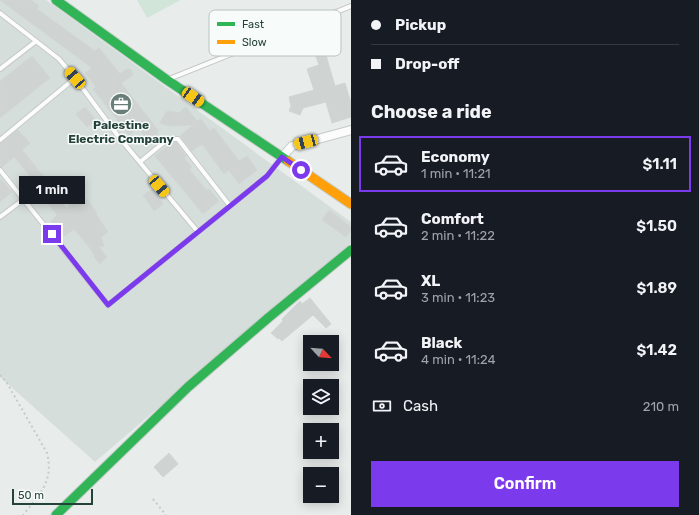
<!DOCTYPE html>
<html lang="en">
<head>
<meta charset="utf-8">
<style>
	body { margin:0; font-family:Rubik,sans-serif; background:#242831; color:#f1f3f6; height:100vh; display:flex; flex-direction:column; font-size:15px; white-space:nowrap }
	* { box-sizing:border-box; margin:0 }
	p { font-size:13px; color:#9ea1a6 }
	.icon { flex:none; width:22px; height:22px; fill:none; stroke:currentColor; stroke-width:2; stroke-linecap:round; stroke-linejoin:round }
	.map { position:relative; flex:1; overflow:hidden }
	.side { display:flex; flex-direction:column; background:#171b24; width:348px }
	.side>* { flex:none }
	.hud { display:grid; align-content:center; height:88px; padding:0 20px; background:#171b24 }
	.needle { width:26px; rotate:116deg }
	.buttons { position:absolute; left:303px; top:335px; display:grid; gap:8px }
	.buttons a { display:grid; place-items:center; width:36px; height:36px; border-radius:0px; background:#171b24; box-shadow:0 2px 10px #0003; font-size:20px }
	.scale { position:absolute; left:12px; bottom:10px; width:81px; box-sizing:border-box; padding-left:4px; border:2px solid #24423a; border-top:0; font-size:11px; line-height:14px; white-space:nowrap; color:#24423a; -webkit-text-stroke:3px #f7fbf9; paint-order:stroke }
	.end { position:absolute; width:18px; height:18px; margin:-9px; border:5px solid #7c3aed; background:#fff; box-shadow:0 0 0 2px #fff }
	.from { border-radius:50% }
	.bubble { position:absolute; height:28px; border-radius:0px; background:#171b24; box-shadow:0 2px 10px #0003; font-size:13px; font-weight:600; line-height:28px; text-align:center }
	.car { position:absolute; width:12px; height:24px; margin:-12px -6px; border-radius:5px; box-shadow:0 0 3px 1px #0007; background:linear-gradient(#f5c518 24%,#345 0 40%,#f5c518 0 76%,#345 0 86%,#f5c518 0) }
	.hud b { display:flex; align-items:center; gap:14px; height:38px; font-size:15px }
	.hud b+b { border-top:1px solid #363941 }
	.hud i { width:10px; height:10px; background:#f1f3f6 }
	ul { padding:0; list-style:none }
	li { display:flex; align-items:center; gap:12px; height:56px; margin:0 8px 6px; padding:0 12px; border:2px solid transparent; border-radius:0px }
	li div { flex:1 }
	li b { display:block; font-size:15px }
	li em { font-style:normal; font-weight:600 }
	li.active { border-color:#7c3aed }
	li>.icon { width:36px; height:36px; stroke-width:1.5 }
	h2 { padding:0 20px; font-size:18px; line-height:48px }
	.pay { display:flex; align-items:center; gap:10px; height:44px; padding:0 20px; font-size:15px }
	.pay p { margin-inline-start:auto }
	.cta { display:flex; gap:8px; margin-top:auto; padding:8px 20px }
	.cta a { flex:1; height:46px; border-radius:0px; background:#7c3aed; color:#fff; font-size:16px; font-weight:600; line-height:46px; text-align:center }
	main { display:flex; flex:1; min-height:0 }
	.map>svg:first-child { display:block }
</style>
</head>
<body>
<main>
<div class="map">
<svg width="351" height="515" viewBox="0 0 351 515">
	<rect width="100%" height="100%" fill="#e8edeb"/>
	<path fill="#d6dedb" d="M0,0H46L351,222V243L95,462L0,377Z"/>
	<path fill="#d1e6d8" d="M137,0H181L147,18Z"/>
	<path fill="#cfd4d2" stroke="#d1d6d4" d="M0,0H31L39,6L37,9L95,51L99,48L120,74L126,69H130L133,73L132,76L121,83L158,130L156,142L146,141L139,127L129,135L93,89L96,87L85,73L92,68Z
		M323,45L335,86L345,83L351,103V117L332,123L326,102L303,108L300,115L289,111L291,106L289,97L314,90L307,69L319,65L313,48Z
		M32,56L50,78L0,118V81Z
		M85,107L96,120L87,127L76,114Z
		M186,107L197,121L201,119L210,131L214,128L239,161L247,156L257,170L239,184L229,170L224,174L202,144L192,151L180,136L193,125L169,126L160,123L166,112L171,111L178,113Z
		M18,130L30,143L22,150L50,184L48,185L66,208L76,200L80,204L87,199L97,213L96,214L108,232L101,237L104,246L99,247L107,257L100,264L94,257L95,256L89,247L74,229L64,236L51,221L57,215L34,185L36,183L14,157L2,167H0V143Z
		M172,142H176L186,156L184,158L192,167L189,169L206,190L209,189L219,201L203,214L155,156Z
		M0,178L12,192L0,202Z
		M153,189L163,204L154,211L143,195Z
		M329,210L351,227V230L346,237L322,220Z
		M310,298L331,324L326,328L313,315L282,341L279,338L278,339L271,333L283,321L282,319L300,301L302,304Z
		M169,453L178,464L163,477L154,467Z"/>
	<g fill="none" stroke-linecap="round" stroke-linejoin="round">
		<g stroke="#c5cac8" stroke-width="6">
			<path id="lane" d="M0,13L59,59L75,78L118,136L198,232
				M0,69L35,42
				M169,79L351,6
				M0,140L75,78
				M140,162L168,139H178L230,206
				M0,170L108,305L267,176L281,158
				M0,217L24,199"/>
		</g>
		<g stroke="#c5cac8" stroke-width="10">
			<path id="street" d="M282,157L292,146L351,130"/>
		</g>
		<g stroke="#c3cbc8" stroke-width="11">
			<path id="fast" d="M56,0L167,80L288,161
				M56,515L188,387L268,318L351,250"/>
		</g>
		<g stroke="#c3cbc8" stroke-width="11">
			<path id="slow" d="M288,161L351,204"/>
		</g>
		<path stroke="#c3ccca" stroke-width="2" stroke-dasharray="2 3" stroke-linecap="butt" d="M0,375L7,383L47,453C54,481 40,494 23,515
			M153,499L166,515"/>
		<use href="#lane" stroke="#fcfcfc" stroke-width="4"/>
		<use href="#street" stroke="#fcfcfc" stroke-width="8"/>
		<use href="#fast" stroke="#30b455" stroke-width="9"/>
		<use href="#slow" stroke="#ff9f0a" stroke-width="9"/>
	</g>
	<g fill="none" stroke-linecap="round" stroke-linejoin="round">
		<path stroke="#7c3aed" stroke-width="5" d="M52,234L108,305L267,176L282,157L301,170"/>
	</g>
	<defs>
		<g id="office-disc" transform="scale(1.15)"><circle r="9.5" fill="#697e78" stroke="#f7fbf9"/><path d="M-6-3h4V-5.5h4V-3h4V5H-6ZM-1-4.5V-3h2v-1.5ZM-6 0V1H6V0Z" fill="#fff"/></g>
	</defs>
	<g fill-rule="evenodd">
		<use href="#office-disc" x="121" y="104"/>
	</g>
	<g text-anchor="middle" dominant-baseline="central" stroke-width="3" stroke-linejoin="round" paint-order="stroke">
		<g font-size="12" font-weight="bold" fill="#24423a" stroke="#f7fbf9">
			<text x="121" y="125">Palestine<tspan x="121" dy="14">Electric Company</tspan></text>
		</g>
	</g>
	<rect x="209" y="10" width="132" height="46" rx="6" fill="#f7fbf9" stroke="#b8c4c0" stroke-width="1"/>
	<rect x="217" y="22" width="18" height="4" fill="#30b455"/>
	<rect x="217" y="40" width="18" height="4" fill="#ff9f0a"/>
	<g font-size="11" fill="#24423a">
		<text x="242" y="28">Fast</text>
		<text x="242" y="46">Slow</text>
	</g>
</svg>
<div class="buttons">
<a><svg class="needle" viewBox="-14 -14 28 28"><path d="M0-13l5 13h-10z" fill="#e53935"/><path d="M0 13l5-13h-10z" fill="#9ea1a6"/></svg></a>
<a><svg class="icon" aria-label="layers" viewBox="0 0 24 24"><path d="M12 4l9 5-9 5-9-5zM3 14l9 5 9-5"/></svg></a>
<a>+</a>
<a>−</a>
</div>
<div class="scale">50 m</div>
<i class="end from" style="left:301px;top:170px"></i>
<i class="end" style="left:52px;top:234px"></i>
<div class="bubble" style="left:19px;top:176px;width:66px">1 min</div>
<i class="car" style="left:75px;top:78px;rotate:319deg"></i>
<i class="car" style="left:193px;top:97px;rotate:124deg"></i>
<i class="car" style="left:306px;top:142px;rotate:255deg"></i>
<i class="car" style="left:159px;top:186px;rotate:140deg"></i>
</div>
<section class="side">
<div class="hud">
<b><i class="from"></i>Pickup</b>
<b><i></i>Drop-off</b>
</div>
<h2>Choose a ride</h2>
<ul>
<li class="active"><svg class="icon" aria-label="car" viewBox="0 0 24 24"><path d="M5 17H2v-5l4-1 3-4h7l3 4 3 1v5h-3M9 17h6M6 11h13"/><circle cx="7" cy="17" r="2"/><circle cx="17" cy="17" r="2"/></svg><div><b>Economy</b><p>1 min · 11:21</p></div><em>$1.11</em></li>
<li><svg class="icon" aria-label="car" viewBox="0 0 24 24"><path d="M5 17H2v-5l4-1 3-4h7l3 4 3 1v5h-3M9 17h6M6 11h13"/><circle cx="7" cy="17" r="2"/><circle cx="17" cy="17" r="2"/></svg><div><b>Comfort</b><p>2 min · 11:22</p></div><em>$1.50</em></li>
<li><svg class="icon" aria-label="car" viewBox="0 0 24 24"><path d="M5 17H2v-5l4-1 3-4h7l3 4 3 1v5h-3M9 17h6M6 11h13"/><circle cx="7" cy="17" r="2"/><circle cx="17" cy="17" r="2"/></svg><div><b>XL</b><p>3 min · 11:23</p></div><em>$1.89</em></li>
<li><svg class="icon" aria-label="car" viewBox="0 0 24 24"><path d="M5 17H2v-5l4-1 3-4h7l3 4 3 1v5h-3M9 17h6M6 11h13"/><circle cx="7" cy="17" r="2"/><circle cx="17" cy="17" r="2"/></svg><div><b>Black</b><p>4 min · 11:24</p></div><em>$1.42</em></li>
</ul>
<div class="pay"><svg class="icon" aria-label="cash" viewBox="0 0 24 24"><path d="M3 7h18v10H3z"/><circle cx="12" cy="12" r="2"/></svg>Cash<p>210 m</p></div>
<div class="cta"><a>Confirm</a></div>
</section>
</main>
</body>
</html>
